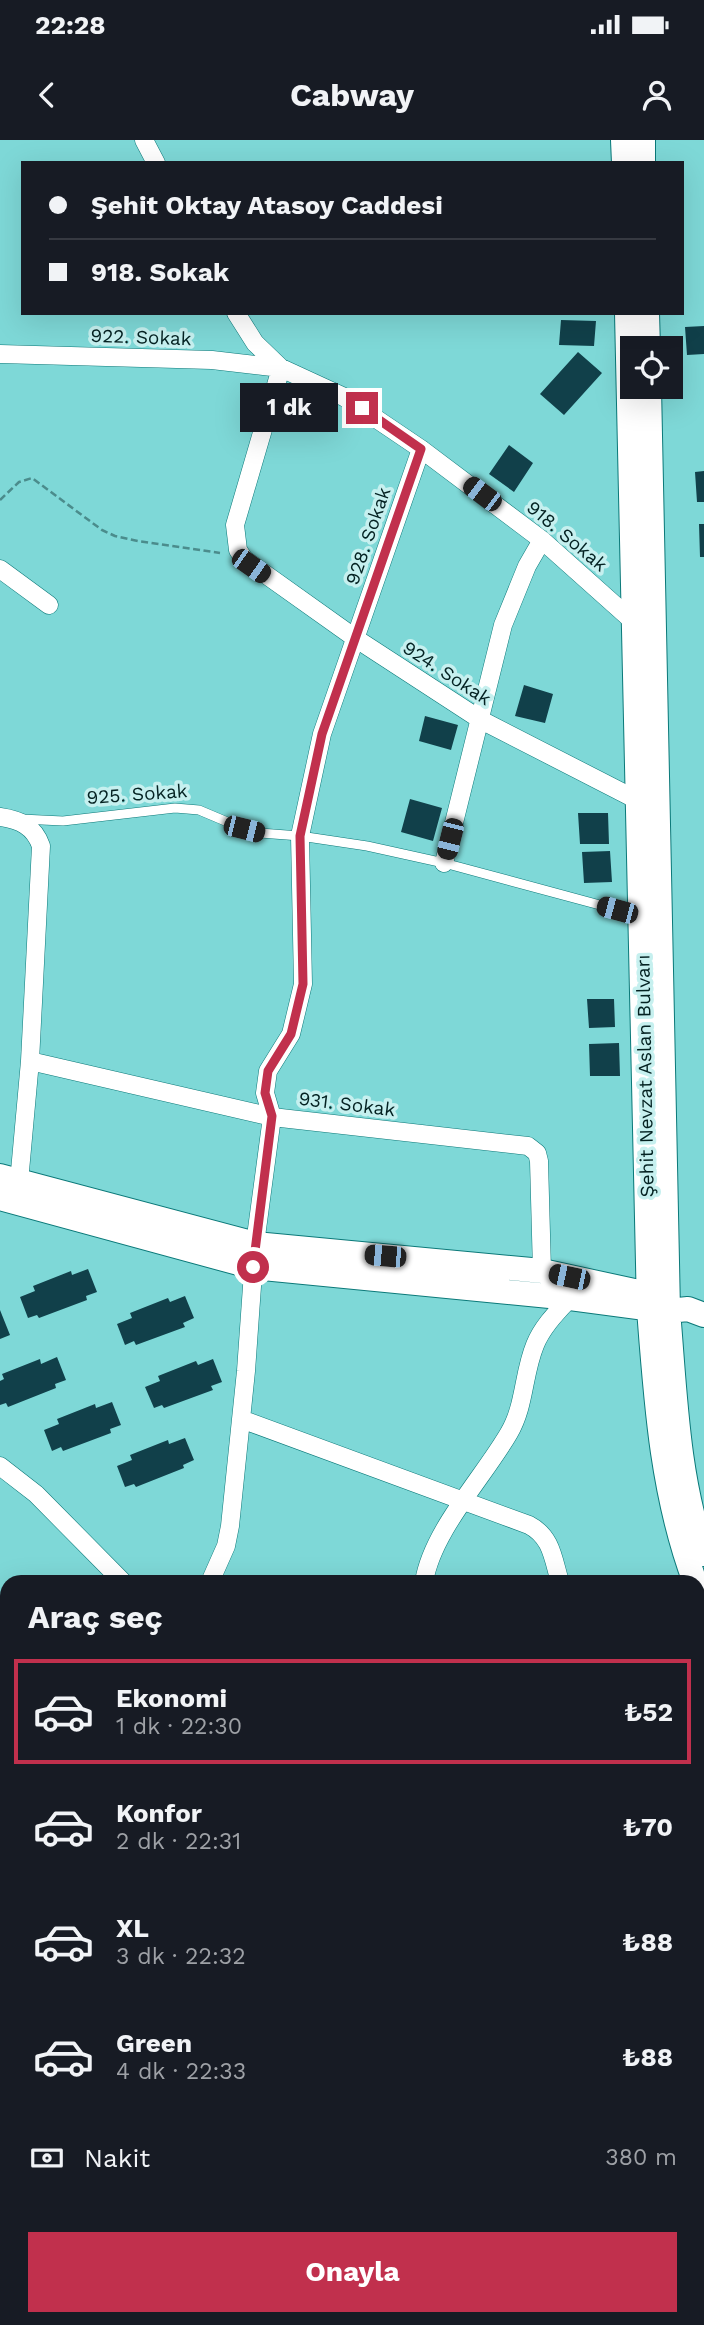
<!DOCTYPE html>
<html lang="tr">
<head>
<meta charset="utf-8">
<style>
	body { margin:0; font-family:"Work Sans",sans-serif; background:#20242c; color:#f1f3f6; height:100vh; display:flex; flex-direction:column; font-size:26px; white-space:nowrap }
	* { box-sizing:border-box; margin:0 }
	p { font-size:23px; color:#9ea1a6 }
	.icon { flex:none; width:38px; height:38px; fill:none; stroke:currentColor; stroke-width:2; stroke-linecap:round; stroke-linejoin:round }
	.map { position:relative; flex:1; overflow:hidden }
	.details { position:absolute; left:0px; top:1435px; width:705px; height:751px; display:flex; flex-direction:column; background:#171b24; border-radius:21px 21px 0 0; box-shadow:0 7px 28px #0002 }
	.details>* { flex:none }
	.hud { position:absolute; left:21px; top:21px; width:663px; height:154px; border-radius:0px; box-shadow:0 7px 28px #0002; display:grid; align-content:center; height:154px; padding:0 28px; background:#171b24 }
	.buttons { position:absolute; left:620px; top:196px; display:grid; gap:14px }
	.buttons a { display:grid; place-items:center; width:63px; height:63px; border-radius:0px; background:#171b24; box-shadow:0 7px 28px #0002; font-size:35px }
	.end { position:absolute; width:32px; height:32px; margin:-16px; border:9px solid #c1304d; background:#fff; box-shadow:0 0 0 4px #fff }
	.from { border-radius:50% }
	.bubble { position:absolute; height:49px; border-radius:0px; background:#171b24; box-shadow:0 7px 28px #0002; font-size:23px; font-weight:700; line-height:49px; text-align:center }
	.car { position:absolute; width:21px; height:42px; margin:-21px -10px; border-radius:9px; box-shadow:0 0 5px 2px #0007; background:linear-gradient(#222 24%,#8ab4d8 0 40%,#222 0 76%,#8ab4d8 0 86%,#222 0) }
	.hud b { display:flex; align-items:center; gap:24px; height:66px; font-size:26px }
	.hud b+b { border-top:2px solid #363941 }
	.hud i { width:18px; height:18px; background:#f1f3f6 }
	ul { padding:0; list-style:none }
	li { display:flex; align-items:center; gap:21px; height:105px; margin:0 14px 10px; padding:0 14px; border:4px solid transparent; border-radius:0px }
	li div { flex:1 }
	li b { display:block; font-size:26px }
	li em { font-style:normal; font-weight:700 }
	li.selected { border-color:#c1304d }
	li>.icon { width:63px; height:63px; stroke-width:1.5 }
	h2 { padding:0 28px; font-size:32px; line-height:84px }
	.pay { display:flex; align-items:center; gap:18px; height:77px; padding:0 28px; font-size:26px }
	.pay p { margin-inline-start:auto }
	.action { display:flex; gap:14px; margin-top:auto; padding:14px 28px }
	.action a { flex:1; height:80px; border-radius:0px; background:#c1304d; color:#fff; font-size:28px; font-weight:700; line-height:80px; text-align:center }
	.status { display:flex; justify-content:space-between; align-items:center; height:49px; padding:0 35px; background:#171b24; direction:ltr }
	.status svg { height:19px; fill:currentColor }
	header { display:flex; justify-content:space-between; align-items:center; height:91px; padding:0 28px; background:#171b24; font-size:32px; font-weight:700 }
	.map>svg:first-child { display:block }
</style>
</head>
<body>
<div class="status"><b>22:28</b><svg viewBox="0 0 49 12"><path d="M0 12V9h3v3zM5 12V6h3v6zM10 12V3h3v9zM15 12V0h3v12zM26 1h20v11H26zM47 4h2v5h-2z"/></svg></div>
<header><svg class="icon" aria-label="back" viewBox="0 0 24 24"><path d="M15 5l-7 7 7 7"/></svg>Cabway<svg class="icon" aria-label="person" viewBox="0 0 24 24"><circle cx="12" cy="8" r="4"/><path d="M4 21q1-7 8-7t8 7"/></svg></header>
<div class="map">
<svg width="704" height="2185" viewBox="0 0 704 2185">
	<rect width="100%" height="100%" fill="#7ed8d7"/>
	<path fill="#11404a" d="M561,180L596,181L594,206L559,205Z
		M704,186V214L687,215L685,187Z
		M578,212L602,233L564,275L540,254Z
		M509,305L533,323L514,352L489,334Z
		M704,331V362H697L695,332Z
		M699,384H704V417H700Z
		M524,545L553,554L545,583L515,576Z
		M425,576L458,585L451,610L419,601Z
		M410,659L442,668L433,701L401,692Z
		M578,673H608L609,704H580Z
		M610,711L612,742L584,743L582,712Z
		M587,859H614L615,887L589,888Z
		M619,903L620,936H590L589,904Z
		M88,1129L97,1152L86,1156L87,1160L39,1178L37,1175L28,1178L20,1157L35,1151L33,1146L71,1131L72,1135Z
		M185,1156L194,1178L183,1183L185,1187L136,1205L134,1201L125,1205L117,1184L132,1178L130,1173L168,1158L170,1162Z
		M0,1170L10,1195L0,1199Z
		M57,1217L66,1240L55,1244L56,1248L8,1267L6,1263L0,1265V1241L4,1239L2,1234L40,1219L41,1224Z
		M213,1219L222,1242L211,1246L213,1250L164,1268L162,1265L154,1268L145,1247L160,1241L158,1236L196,1221L198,1225Z
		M112,1262L121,1285L110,1289L111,1293L63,1311L61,1307L52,1311L44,1290L59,1284L57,1279L95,1264L96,1268Z
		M185,1298L194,1320L183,1325L184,1328L136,1347L134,1344L125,1347L117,1326L132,1320L130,1315L168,1300L169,1304Z"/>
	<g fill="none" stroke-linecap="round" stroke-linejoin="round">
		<g stroke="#0b7979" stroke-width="10">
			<path id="lane" d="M21,679L63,681L175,668L199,670L244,689L260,693L300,696L367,706L444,723L637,775"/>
		</g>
		<g stroke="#0b7979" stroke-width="19">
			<path id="street" d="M144,0L156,23
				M236,173L255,203L281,228L344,257L421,309L542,400L635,483
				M0,214L212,220L281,228L235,385L238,410L244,419L355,498L481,580L639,661
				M0,429L49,465
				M0,677C20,680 34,686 41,706L30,921L19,1042
				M444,723L503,485L527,426L542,400
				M30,921L272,977L528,1006L537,1013L539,1021L542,1131
				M241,1279L529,1385C552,1397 553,1419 560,1442
				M0,1326L36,1354L123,1442
				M210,1442L226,1406L230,1386L246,1231L255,1104L272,977L265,953L268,931L291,894L303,844L300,696L322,594L421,309
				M424,1442C432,1391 483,1338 509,1293C525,1266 523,1234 535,1205C542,1187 557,1172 570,1158
				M0,1683L7,1678
				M698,1847L704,1850
				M0,1895L7,1893
				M0,2005L7,2016
				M698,2029L704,2033
				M113,2179L117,2185
				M320,2179L322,2185
				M633,2179L645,2185
				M192,2185L200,2179
				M468,2185L472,2179"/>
		</g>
		<g stroke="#0b7979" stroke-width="26">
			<path id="secondary" d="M623,0L624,23
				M643,0V23
				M627,173L649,1169C656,1262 662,1354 695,1442
				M647,173L648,208
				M649,247L668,1171C675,1252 677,1337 704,1414
				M0,1036L255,1104L542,1131L648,1154
				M0,1058L253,1127L570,1158L668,1171L688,1169L704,1175
				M698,1449L704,1463
				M698,1878L704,1867
				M592,2185L596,2179"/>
		</g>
		<path stroke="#4b8c8c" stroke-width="2.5" stroke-dasharray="7 3.5" stroke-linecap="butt" d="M0,360L19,342L32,338L102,390L115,396L138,401L220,413"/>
		<use href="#lane" stroke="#fff" stroke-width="9"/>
		<use href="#street" stroke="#fff" stroke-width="18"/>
		<use href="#secondary" stroke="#fff" stroke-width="24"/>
	</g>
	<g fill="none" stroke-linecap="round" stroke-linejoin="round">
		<path stroke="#c1304d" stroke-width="9" d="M253,1127L272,976L265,953L268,931L291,894L303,844L300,696L322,594L421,309L362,268"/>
	</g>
	<g text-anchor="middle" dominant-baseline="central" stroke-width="7" stroke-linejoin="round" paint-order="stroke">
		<g font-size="19" fill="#042222" stroke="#c6f0ef">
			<text transform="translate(141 197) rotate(2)">922. Sokak</text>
			<text transform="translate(368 396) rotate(-71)">928. Sokak</text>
			<text transform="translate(567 396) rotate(40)">918. Sokak</text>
			<text transform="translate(447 533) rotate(33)">924. Sokak</text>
			<text transform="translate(137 654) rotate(-4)">925. Sokak</text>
			<text transform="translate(645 936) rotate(-91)">Şehit Nevzat Aslan Bulvarı</text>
			<text transform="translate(347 964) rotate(7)">931. Sokak</text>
		</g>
	</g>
</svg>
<div class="buttons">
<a><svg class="icon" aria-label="locate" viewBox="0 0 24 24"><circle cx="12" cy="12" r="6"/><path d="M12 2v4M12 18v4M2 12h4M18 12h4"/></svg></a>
</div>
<i class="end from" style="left:253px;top:1127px"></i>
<i class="end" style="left:362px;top:268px"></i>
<div class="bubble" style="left:240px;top:243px;width:98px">1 dk</div>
<i class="car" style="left:482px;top:354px;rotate:307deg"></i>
<i class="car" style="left:251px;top:426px;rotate:125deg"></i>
<i class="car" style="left:244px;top:689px;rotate:104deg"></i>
<i class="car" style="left:450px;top:699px;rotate:194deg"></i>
<i class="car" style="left:617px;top:770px;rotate:285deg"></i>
<i class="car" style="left:385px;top:1116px;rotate:275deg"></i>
<i class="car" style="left:569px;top:1137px;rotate:282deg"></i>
<div class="hud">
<b><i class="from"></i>Şehit Oktay Atasoy Caddesi</b>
<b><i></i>918. Sokak</b>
</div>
<section class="details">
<h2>Araç seç</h2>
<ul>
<li class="selected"><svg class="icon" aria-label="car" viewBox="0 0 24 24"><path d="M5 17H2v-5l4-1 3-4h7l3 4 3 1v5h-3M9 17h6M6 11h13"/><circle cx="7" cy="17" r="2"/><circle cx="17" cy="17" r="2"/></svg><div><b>Ekonomi</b><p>1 dk · 22:30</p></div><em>₺52</em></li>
<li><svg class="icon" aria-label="car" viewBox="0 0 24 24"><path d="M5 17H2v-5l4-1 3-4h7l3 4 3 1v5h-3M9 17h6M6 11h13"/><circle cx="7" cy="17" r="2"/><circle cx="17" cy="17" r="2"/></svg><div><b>Konfor</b><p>2 dk · 22:31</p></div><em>₺70</em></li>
<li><svg class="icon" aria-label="car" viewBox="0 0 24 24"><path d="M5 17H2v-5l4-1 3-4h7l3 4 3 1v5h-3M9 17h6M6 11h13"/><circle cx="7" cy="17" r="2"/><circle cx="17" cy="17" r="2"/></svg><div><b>XL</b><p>3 dk · 22:32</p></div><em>₺88</em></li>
<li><svg class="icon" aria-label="car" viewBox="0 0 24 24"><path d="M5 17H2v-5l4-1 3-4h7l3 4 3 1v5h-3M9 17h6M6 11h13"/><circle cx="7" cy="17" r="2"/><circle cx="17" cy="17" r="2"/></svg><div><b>Green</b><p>4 dk · 22:33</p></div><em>₺88</em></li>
</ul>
<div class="pay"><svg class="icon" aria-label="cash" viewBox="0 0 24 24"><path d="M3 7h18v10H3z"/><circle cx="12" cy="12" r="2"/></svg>Nakit<p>380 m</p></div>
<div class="action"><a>Onayla</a></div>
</section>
</div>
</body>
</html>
